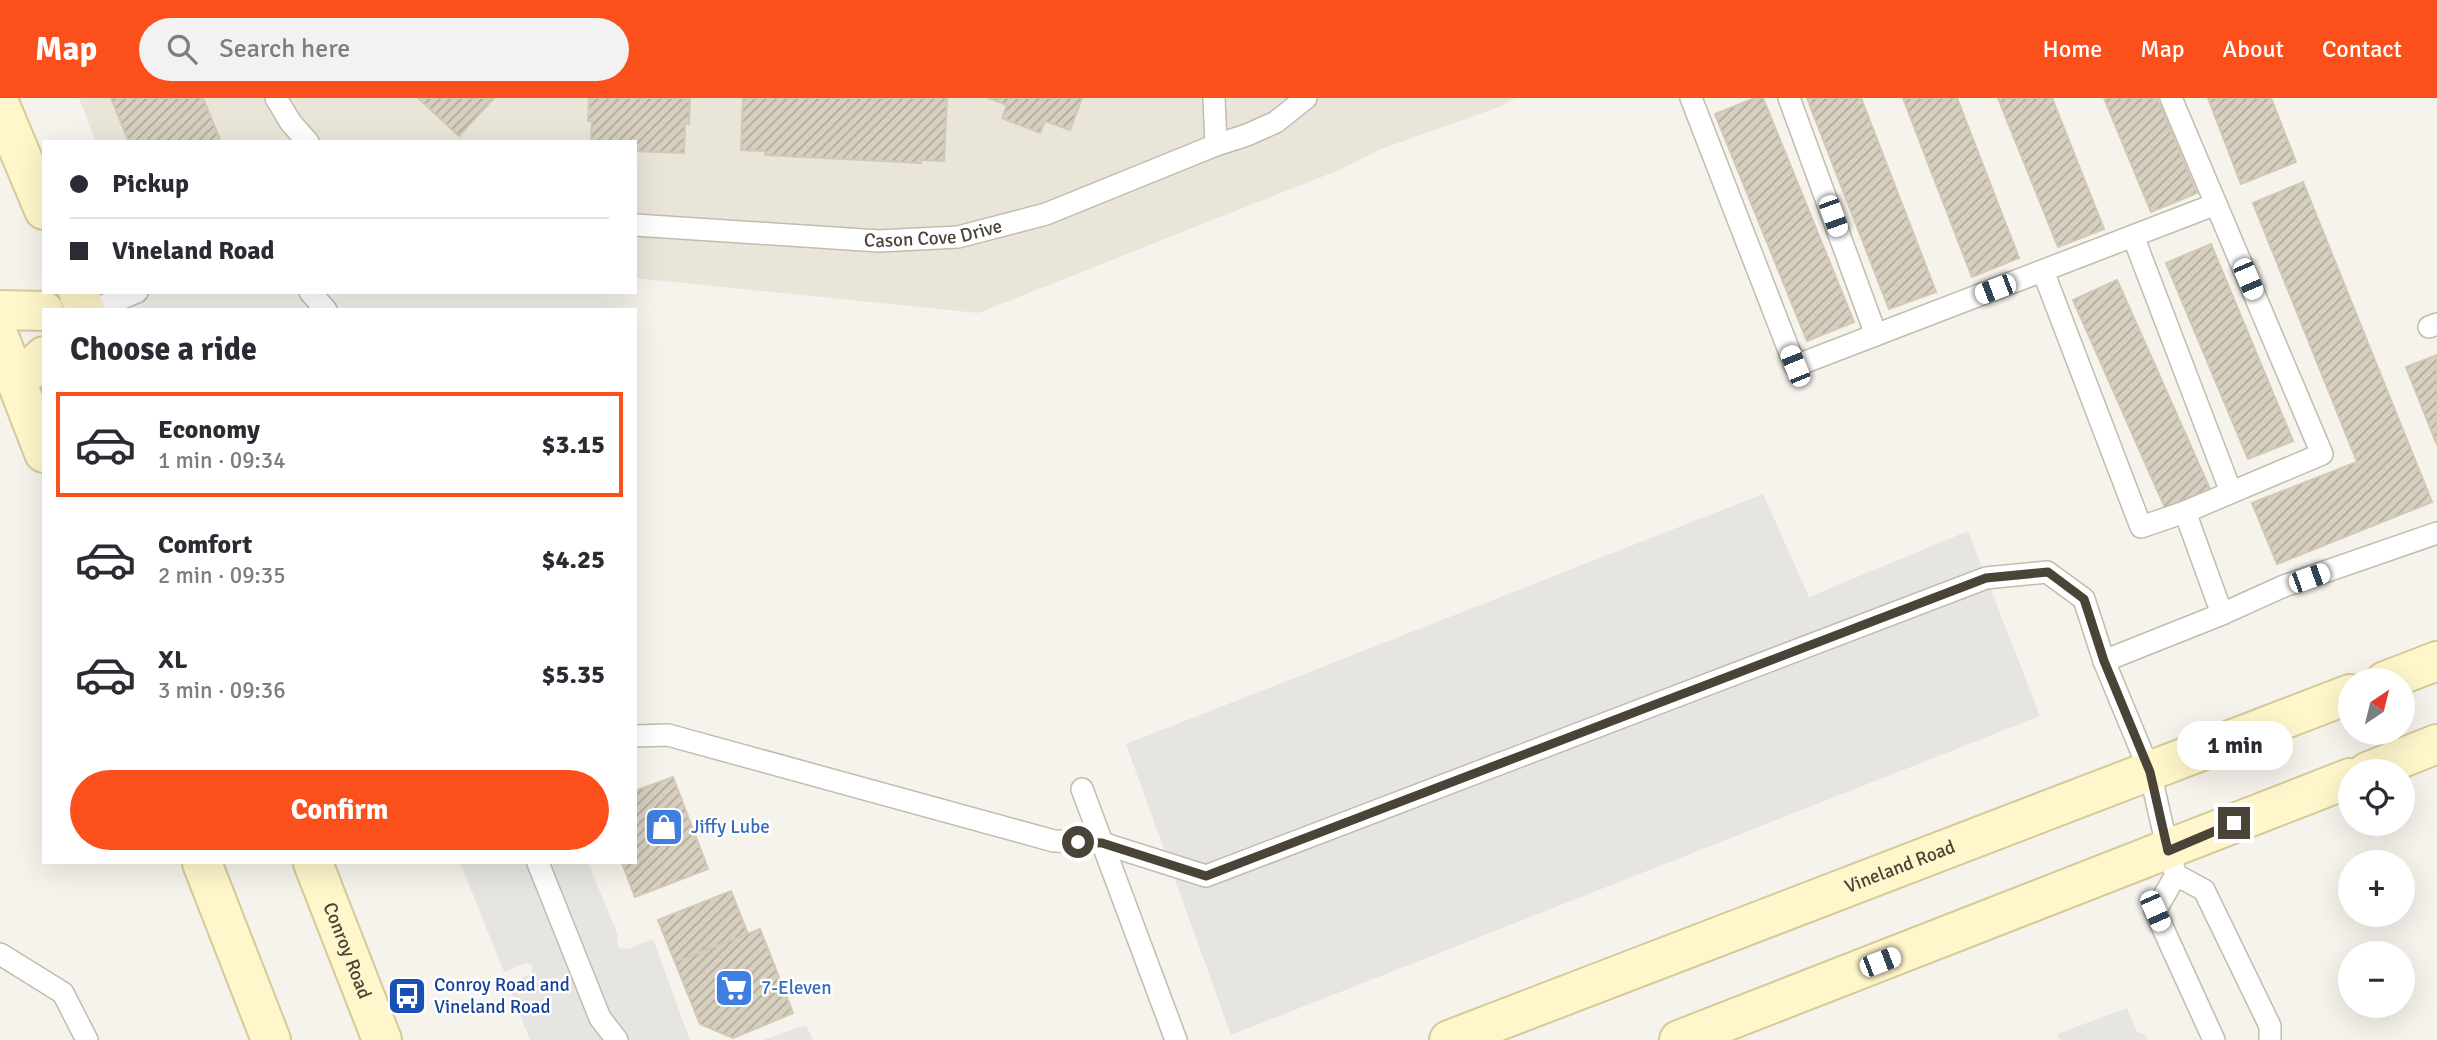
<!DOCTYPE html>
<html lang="en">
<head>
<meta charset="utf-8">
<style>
	body { margin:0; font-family:Signika,sans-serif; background:#f2f2f3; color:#2b2b33; height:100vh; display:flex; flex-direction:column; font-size:26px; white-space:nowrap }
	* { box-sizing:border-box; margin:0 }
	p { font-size:23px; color:#7c7c81 }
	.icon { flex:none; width:38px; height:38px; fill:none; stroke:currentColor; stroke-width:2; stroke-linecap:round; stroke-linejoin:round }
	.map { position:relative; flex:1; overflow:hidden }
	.details { position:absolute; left:42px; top:210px; width:595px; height:556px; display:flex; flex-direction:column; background:#fff; border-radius:0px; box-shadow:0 7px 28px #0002 }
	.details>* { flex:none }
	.guide { position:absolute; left:42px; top:42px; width:595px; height:154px; border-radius:0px; box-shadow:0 7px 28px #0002; display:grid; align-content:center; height:154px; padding:0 28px; background:#fff }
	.needle { width:46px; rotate:35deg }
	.fabs { position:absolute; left:2338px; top:570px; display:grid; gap:14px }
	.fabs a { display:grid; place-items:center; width:77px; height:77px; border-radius:50%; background:#fff; box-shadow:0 7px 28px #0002; font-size:35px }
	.end { position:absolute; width:32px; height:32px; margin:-16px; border:9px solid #4a4438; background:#fff; box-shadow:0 0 0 4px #fff }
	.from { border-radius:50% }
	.bubble { position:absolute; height:49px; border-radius:24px; background:#fff; box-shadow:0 7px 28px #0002; font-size:23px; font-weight:700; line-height:49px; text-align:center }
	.car { position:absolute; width:21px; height:42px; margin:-21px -10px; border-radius:9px; box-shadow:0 0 5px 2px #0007; background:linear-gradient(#fff 24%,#345 0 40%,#fff 0 76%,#345 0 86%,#fff 0) }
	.guide b { display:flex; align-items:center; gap:24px; height:66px; font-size:26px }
	.guide b+b { border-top:2px solid #e1e1e2 }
	.guide i { width:18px; height:18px; background:#2b2b33 }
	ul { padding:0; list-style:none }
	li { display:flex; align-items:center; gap:21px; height:105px; margin:0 14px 10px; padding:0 14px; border:4px solid transparent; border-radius:0px }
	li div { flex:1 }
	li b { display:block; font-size:26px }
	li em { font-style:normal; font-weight:700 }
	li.on { border-color:#fb4f1c }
	li>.icon { width:63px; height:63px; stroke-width:1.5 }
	h2 { padding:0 28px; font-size:32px; line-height:84px }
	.primary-button { display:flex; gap:14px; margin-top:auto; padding:14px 28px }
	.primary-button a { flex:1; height:80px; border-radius:42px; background:#fb4f1c; color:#fff; font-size:28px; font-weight:700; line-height:80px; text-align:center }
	header { display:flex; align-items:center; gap:42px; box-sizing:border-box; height:98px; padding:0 35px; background:#fb4f1c; color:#fff }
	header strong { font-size:33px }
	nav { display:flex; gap:38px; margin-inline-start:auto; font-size:24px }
	.search { width:490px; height:63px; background:#f2f2f3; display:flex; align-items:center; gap:18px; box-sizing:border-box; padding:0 24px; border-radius:38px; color:#7c7c81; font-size:26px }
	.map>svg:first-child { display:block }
</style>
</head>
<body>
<header>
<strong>Map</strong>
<div class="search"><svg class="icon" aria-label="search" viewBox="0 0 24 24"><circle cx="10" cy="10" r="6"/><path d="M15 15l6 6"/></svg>Search here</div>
<nav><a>Home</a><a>Map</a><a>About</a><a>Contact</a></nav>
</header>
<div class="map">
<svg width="2437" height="942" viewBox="0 0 2437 942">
	<defs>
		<pattern id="building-hatch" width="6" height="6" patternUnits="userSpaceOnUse" patternTransform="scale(1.75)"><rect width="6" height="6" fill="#d7d0c0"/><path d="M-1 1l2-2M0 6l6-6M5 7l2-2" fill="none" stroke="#b0aa9d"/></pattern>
	</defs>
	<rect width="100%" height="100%" fill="#f5f3eb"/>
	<path fill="#e9e5d9" d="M79,0H1515L1502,8L1381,51L1339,72L978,215L635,180V44H96Z"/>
	<path fill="#e7e5e2" d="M1763,396L1809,499L1968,433L2040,618L1231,937L1126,646Z
		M466,765H588L618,837L617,846L620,850L628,851L653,841L690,942H530L508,887L532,875V867L525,865L504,874L461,767Z
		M2127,910L2137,934L2145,937L2148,942H2060L2057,936Z
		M806,927L813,942H763Z"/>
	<path fill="url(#building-hatch)" stroke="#d2c8b3" stroke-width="2" d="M111,0H203L221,44H129Z
		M418,0H494L459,38Z
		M589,0H690L689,26H685L684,55L635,53V44H591L592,23H588Z
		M743,0H947L944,63L921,62V65L765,57V53L741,52Z
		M988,0H1082L1070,32L1045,23L1040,35L1002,20L1007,7Z
		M1755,0H1763L1854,224L1807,243L1715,16Z
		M1807,0H1861L1936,194L1889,211Z
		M1903,0H1957L2019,160L1972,179Z
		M1998,0H2052L2104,131L2058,149Z
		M2104,0H2157L2197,95L2151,114Z
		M2208,0H2271L2296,64L2241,86Z
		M2303,84L2432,404L2277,466L2252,405L2357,364L2253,105Z
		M2211,146L2293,343L2248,361L2166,165Z
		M2117,182L2210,391L2165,410L2073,202Z
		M2437,257V347L2406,269Z
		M673,679L708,771L635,799L622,765H635V693Z
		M731,793L748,836L675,864L658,822Z
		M760,831L793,915L733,940L700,926L675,864Z"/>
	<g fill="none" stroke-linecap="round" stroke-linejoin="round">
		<g stroke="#c1bcad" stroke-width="24">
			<g id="lane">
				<path d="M276,0L291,25L308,44"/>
				<path d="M1214,0L1216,47"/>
				<path d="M1691,0L1795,268L2216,106"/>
				<path d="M1789,0L1876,237"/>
				<path id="s1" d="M635,127L879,143L958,139L1046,116L1216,47L1247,37L1276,24L1306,0"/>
				<path d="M2133,138L2231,394"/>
				<path d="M2043,173L2141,429L2185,414L2322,356L2171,0"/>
				<path d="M310,194L326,212"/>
				<path d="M93,212L137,194"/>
				<path d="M2429,229L2437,226"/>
				<path d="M2222,516L2284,488L2437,435"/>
				<path d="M2104,563L2222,516L2185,414"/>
				<path d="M635,638L668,637L1054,743L1102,745L1206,778L1986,480L2047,474L2084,501L2104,563L2150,674L2168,753L2176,777L2204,792L2270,928V942"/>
				<path d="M1082,691L1176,942"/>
				<path d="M538,765L600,920L617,942"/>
				<path d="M2176,777L2155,813L2214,942"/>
				<path d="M0,856L63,895L87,942"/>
			</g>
		</g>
		<g stroke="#d5ca9a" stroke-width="42">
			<g id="secondary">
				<path d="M0,7L44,112"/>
				<path d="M78,194L85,212"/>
				<path d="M0,212L44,213"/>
				<path d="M0,241L44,355"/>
				<path d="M17,285L44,258"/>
				<path d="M2385,583L2437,563"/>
				<path d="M2367,674L2437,646"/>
				<path d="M202,765L271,942"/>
				<path id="s2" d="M313,765L382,942"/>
				<path id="s3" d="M1449,942L2350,596"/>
				<path d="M1679,942L2350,680"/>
			</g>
		</g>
		<use href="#lane" stroke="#fff" stroke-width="21"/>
		<use href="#secondary" stroke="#fff6cb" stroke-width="38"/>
	</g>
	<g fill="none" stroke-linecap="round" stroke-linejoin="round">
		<path stroke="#4a4438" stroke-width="9" d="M1078,744L1102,745L1206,778L1986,480L2048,474L2084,501L2104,563L2150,674L2168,753L2234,725"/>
	</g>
	<defs>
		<g id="shop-square" transform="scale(2.0125)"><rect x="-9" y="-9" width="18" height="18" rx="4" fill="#3f7fe0" stroke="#fff"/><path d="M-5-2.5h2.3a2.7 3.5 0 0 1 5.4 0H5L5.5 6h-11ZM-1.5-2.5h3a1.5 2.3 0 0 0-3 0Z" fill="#fff"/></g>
		<g id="supermarket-square" transform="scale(2.0125)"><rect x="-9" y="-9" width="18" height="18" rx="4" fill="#3f7fe0" stroke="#fff"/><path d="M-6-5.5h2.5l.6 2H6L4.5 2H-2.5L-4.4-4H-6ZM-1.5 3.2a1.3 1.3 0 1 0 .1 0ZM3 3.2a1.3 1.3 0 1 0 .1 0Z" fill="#fff"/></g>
		<g id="bus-square" transform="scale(2.0125)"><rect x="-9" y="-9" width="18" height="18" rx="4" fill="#1a4fb4" stroke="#fff"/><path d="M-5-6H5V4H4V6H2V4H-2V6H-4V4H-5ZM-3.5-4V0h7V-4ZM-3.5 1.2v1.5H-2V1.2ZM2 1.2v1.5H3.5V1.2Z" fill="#fff"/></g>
	</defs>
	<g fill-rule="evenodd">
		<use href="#shop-square" x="664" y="729"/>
		<use href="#supermarket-square" x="734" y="890"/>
		<use href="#bus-square" x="407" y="898"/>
	</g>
	<g text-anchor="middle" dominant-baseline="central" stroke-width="5" stroke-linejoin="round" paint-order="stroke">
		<g font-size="19" fill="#4a4438" stroke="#fff">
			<text stroke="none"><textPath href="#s1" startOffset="299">Cason Cove Drive</textPath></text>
			<text stroke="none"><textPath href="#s3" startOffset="483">Vineland Road</textPath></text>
			<text stroke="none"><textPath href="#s2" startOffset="94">Conroy Road</textPath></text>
		</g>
		<g font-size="19" fill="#366cbe" stroke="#fff" text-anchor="start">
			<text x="691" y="729">Jiffy Lube</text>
			<text x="761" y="890">7-Eleven</text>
		</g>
		<g font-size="19" fill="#164399" stroke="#fff" text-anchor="start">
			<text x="434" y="887">Conroy Road and<tspan x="434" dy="22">Vineland Road</tspan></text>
		</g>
	</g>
</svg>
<div class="fabs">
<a><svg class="needle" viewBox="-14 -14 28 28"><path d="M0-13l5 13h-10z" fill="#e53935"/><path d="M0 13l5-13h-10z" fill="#7c7c81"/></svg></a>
<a><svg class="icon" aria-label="locate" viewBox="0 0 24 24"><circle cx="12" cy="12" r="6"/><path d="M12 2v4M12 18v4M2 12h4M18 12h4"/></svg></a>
<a>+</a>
<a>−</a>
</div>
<i class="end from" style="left:1078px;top:744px"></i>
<i class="end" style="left:2234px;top:725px"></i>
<div class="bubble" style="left:2177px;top:623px;width:116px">1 min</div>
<i class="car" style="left:1833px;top:118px;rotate:160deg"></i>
<i class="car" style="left:2248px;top:181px;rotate:157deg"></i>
<i class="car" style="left:1995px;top:191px;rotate:249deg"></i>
<i class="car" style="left:1795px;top:268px;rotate:338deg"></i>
<i class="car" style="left:2309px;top:480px;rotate:70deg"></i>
<i class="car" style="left:2155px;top:813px;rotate:156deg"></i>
<i class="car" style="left:1880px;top:864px;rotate:69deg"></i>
<div class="guide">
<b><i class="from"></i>Pickup</b>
<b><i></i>Vineland Road</b>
</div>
<section class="details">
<h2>Choose a ride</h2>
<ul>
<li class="on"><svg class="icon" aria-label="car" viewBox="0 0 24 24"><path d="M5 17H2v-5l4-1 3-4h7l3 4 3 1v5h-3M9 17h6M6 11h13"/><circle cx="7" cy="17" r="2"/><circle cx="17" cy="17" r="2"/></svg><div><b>Economy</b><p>1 min · 09:34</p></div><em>$3.15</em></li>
<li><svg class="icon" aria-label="car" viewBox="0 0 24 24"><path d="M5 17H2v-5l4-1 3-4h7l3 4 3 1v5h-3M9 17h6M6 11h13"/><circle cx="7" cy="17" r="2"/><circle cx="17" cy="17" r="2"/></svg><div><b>Comfort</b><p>2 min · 09:35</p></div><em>$4.25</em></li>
<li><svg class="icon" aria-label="car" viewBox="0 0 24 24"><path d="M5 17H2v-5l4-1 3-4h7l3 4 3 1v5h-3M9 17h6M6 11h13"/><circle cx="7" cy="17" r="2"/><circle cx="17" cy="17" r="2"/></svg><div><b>XL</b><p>3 min · 09:36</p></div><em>$5.35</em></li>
</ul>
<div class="primary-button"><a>Confirm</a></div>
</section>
</div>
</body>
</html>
